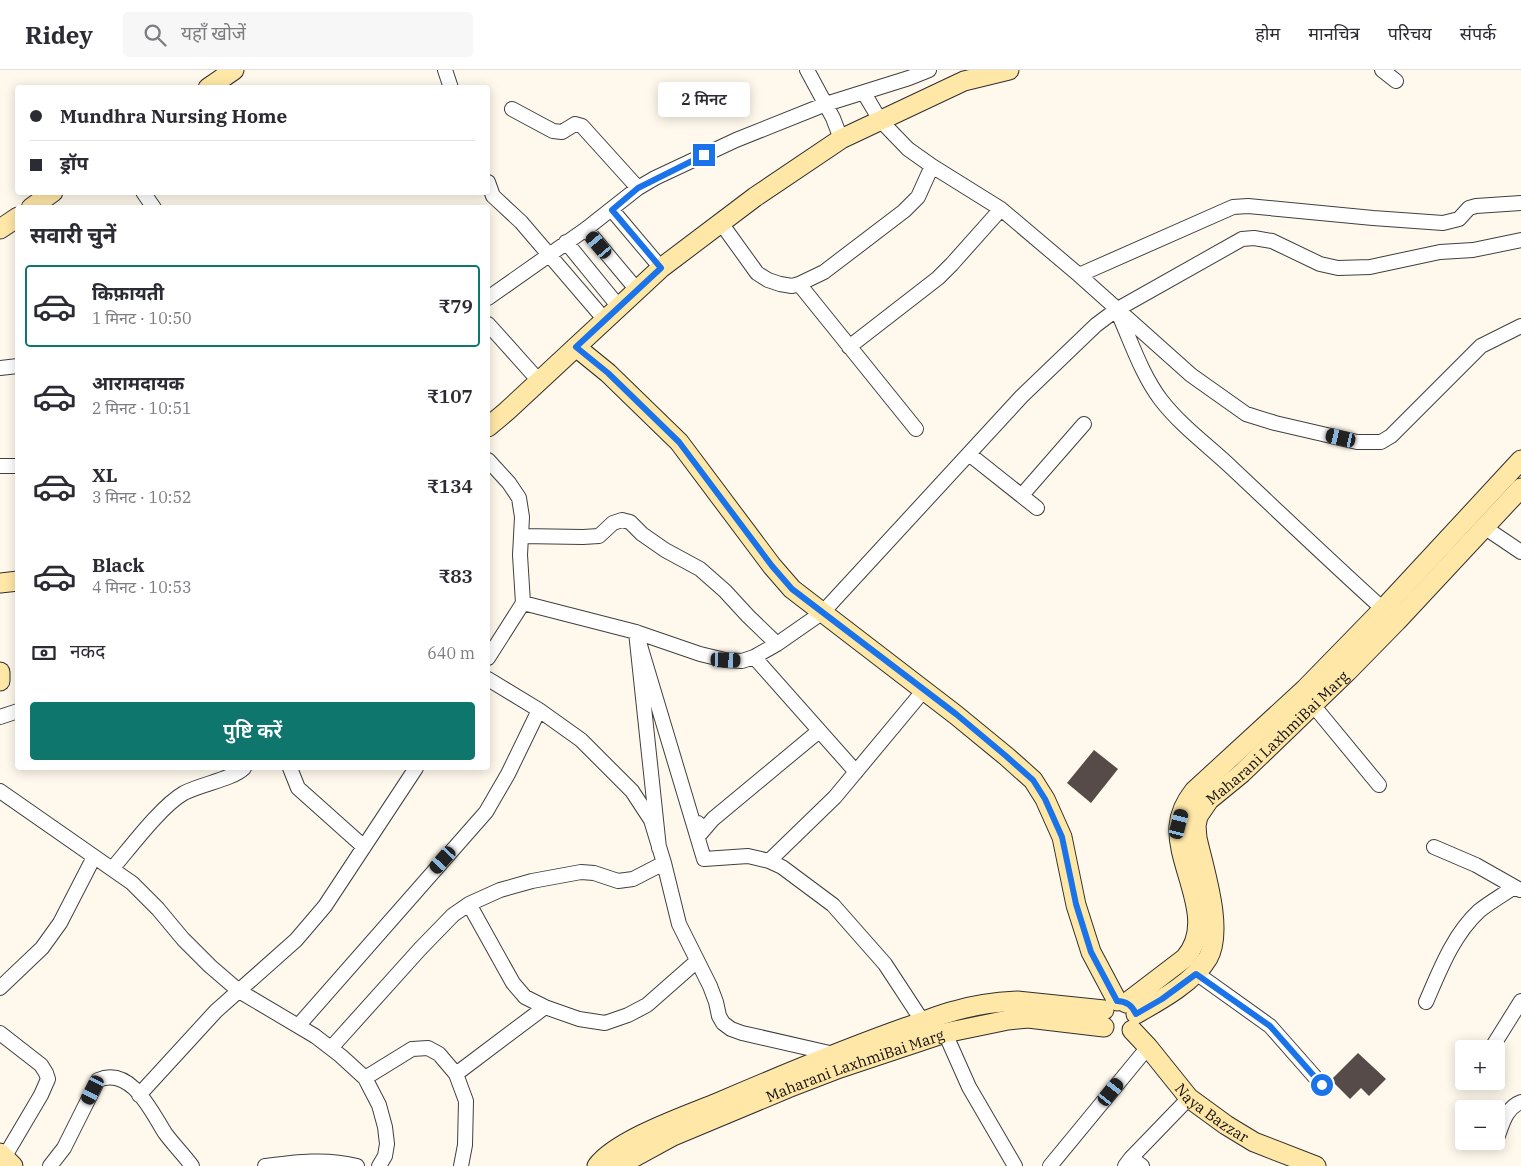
<!DOCTYPE html>
<html lang="hi">
<head>
<meta charset="utf-8">
<style>
	body { margin:0; font-family:"IBM Plex Serif","Noto Sans Devanagari",serif; background:#f7f7f7; color:#2b2b33; height:100vh; display:flex; flex-direction:column; font-size:19px; white-space:nowrap }
	* { box-sizing:border-box; margin:0 }
	p { font-size:16px; color:#7c7c81 }
	.icon { flex:none; width:28px; height:28px; fill:none; stroke:currentColor; stroke-width:2; stroke-linecap:round; stroke-linejoin:round }
	.map { position:relative; flex:1; overflow:hidden }
	.sheet { position:absolute; left:15px; top:135px; width:475px; height:565px; display:flex; flex-direction:column; background:#fff; border-radius:5px; box-shadow:0 2px 12px #0003 }
	.sheet>* { flex:none }
	.hud { position:absolute; left:15px; top:15px; width:475px; height:110px; border-radius:5px; box-shadow:0 2px 12px #0003; display:grid; align-content:center; height:110px; padding:0 15px; background:#fff }
	.buttons { position:absolute; left:1455px; top:970px; display:grid; gap:10px }
	.buttons a { display:grid; place-items:center; width:50px; height:50px; border-radius:5px; background:#fff; box-shadow:0 2px 12px #0003; font-size:25px }
	.end { position:absolute; width:22px; height:22px; margin:-11px; border:6px solid #1a73e8; background:#fff; box-shadow:0 0 0 2px #fff }
	.from { border-radius:50% }
	.bubble { position:absolute; height:35px; border-radius:5px; background:#fff; box-shadow:0 2px 12px #0003; font-size:16px; font-weight:600; line-height:35px; text-align:center }
	.car { position:absolute; width:15px; height:30px; margin:-15px -8px; border-radius:6px; box-shadow:0 0 4px 1px #0007; background:linear-gradient(#222 24%,#8ab4d8 0 40%,#222 0 76%,#8ab4d8 0 86%,#222 0) }
	.hud b { display:flex; align-items:center; gap:18px; height:48px; font-size:19px }
	.hud b+b { border-top:1px solid #e1e1e2 }
	.hud i { width:12px; height:12px; background:#2b2b33 }
	ul { padding:0; list-style:none }
	li { display:flex; align-items:center; gap:15px; height:82px; margin:0 10px 8px; padding:0 5px; border:2px solid transparent; border-radius:5px }
	li div { flex:1 }
	li b { display:block; font-size:19px }
	li em { font-style:normal; font-weight:600 }
	li.on { border-color:#0f766e }
	li>.icon { width:45px; height:45px; stroke-width:1.5 }
	h2 { padding:0 15px; font-size:22px; line-height:60px }
	.pay { display:flex; align-items:center; gap:12px; height:55px; padding:0 15px; font-size:19px }
	.pay p { margin-inline-start:auto }
	.button { display:flex; gap:10px; margin-top:auto; padding:10px 15px }
	.button a { flex:1; height:58px; border-radius:5px; background:#0f766e; color:#fff; font-size:20px; font-weight:600; line-height:58px; text-align:center }
	header { display:flex; align-items:center; gap:30px; box-sizing:border-box; height:70px; padding:0 25px; background:#fff; border-bottom:1px solid #e1e1e2 }
	header strong { font-size:24px }
	nav { display:flex; gap:28px; margin-inline-start:auto; font-size:18px }
	.search { width:350px; height:45px; background:#f7f7f7; display:flex; align-items:center; gap:12px; box-sizing:border-box; padding:0 18px; border-radius:5px; color:#7c7c81; font-size:19px }
	.map>svg:first-child { display:block }
</style>
</head>
<body>
<header>
<strong>Ridey</strong>
<div class="search"><svg class="icon" aria-label="search" viewBox="0 0 24 24"><circle cx="10" cy="10" r="6"/><path d="M15 15l6 6"/></svg>यहाँ खोजें</div>
<nav><a>होम</a><a>मानचित्र</a><a>परिचय</a><a>संपर्क</a></nav>
</header>
<div class="map">
<svg width="1521" height="1096" viewBox="0 0 1521 1096">
	<rect width="100%" height="100%" fill="#fff8ec"/>
	<path fill="#564b48" d="M1094,680L1118,699L1091,733L1067,713Z
		M1358,983L1386,1009L1369,1026L1361,1018L1350,1029L1331,1010Z"/>
	<g fill="none" stroke-linecap="round" stroke-linejoin="round">
		<g stroke="#404040" stroke-width="16">
			<path id="street" d="M445,0L451,18
				M807,0L833,48L841,69
				M1382,0L1396,11
				M864,23L880,50L908,79L932,96L1001,139L1079,205L1191,305L1246,344L1275,353L1357,372H1381L1391,366L1481,276L1521,256
				M512,39L553,61L562,62L575,54L582,56L638,118
				M488,112L493,126L521,152L605,250
				M143,122L154,138
				M612,140L661,198
				M721,153L757,203L768,210L780,214L792,216L799,214L824,202L904,141L918,127L932,96
				M586,159L637,220
				M566,172L619,237
				M1079,205L1233,137L1248,136L1373,148L1443,153L1459,149L1469,138L1476,136L1521,133
				M799,214L916,359
				M488,228L586,159L638,118L655,108L736,70L826,34L909,8L929,0
				M1119,245C1132,274 1142,305 1161,330C1182,357 1209,376 1233,399C1283,446 1332,493 1383,539
				M488,254L539,311
				M849,277L938,208L952,194L1001,139
				M0,298L18,296
				M969,384L1037,438
				M488,390L509,413L519,428L522,447L520,485L523,533L488,588
				M0,396H18
				M1022,425L1084,354
				M1484,457L1521,482
				M521,466L583,467L599,466L613,453L622,450L630,452L642,464L665,480L700,499L725,521L748,546L777,574
				M523,533L636,562L700,584L725,590L742,591L754,587L777,574L823,542L1022,326L1096,255L1116,240L1242,169L1254,168L1272,171L1320,194L1338,198L1370,197L1440,182L1473,180L1521,170
				M754,587L856,702
				M488,609L539,640L581,670L632,721L651,750L664,793L679,854L710,916L716,932L719,946L723,953L731,959L742,963L834,984
				M1313,635L1379,715
				M0,647L18,641
				M290,698L298,718L364,777
				M0,721L132,813L158,839L183,869L210,896L239,921L315,966L341,986L365,1008L379,1035L385,1057L387,1074L385,1086L379,1096
				M698,753L701,763L713,749L819,661
				M1434,777L1476,795L1520,820
				M659,778L636,562L704,789L748,786L769,791L782,797L833,835L885,894L923,952
				M769,791L835,727L924,620
				M112,799C130,778 161,736 184,723C201,714 233,709 244,698
				M469,834L513,913L525,927L545,937L579,949L605,953L628,945L647,935L697,891
				M1196,903L1270,956L1322,1015
				M0,918L42,878L60,853L94,787
				M1426,932C1440,900 1453,865 1479,841C1490,832 1503,825 1514,817
				M298,956L486,742L508,704L539,640
				M0,963L41,995L46,1003L48,1009L41,1025L5,1086
				M945,963L969,1017L1015,1096
				M331,978L420,879L453,845L469,834L500,820L532,811L581,802L594,803L618,811L633,809L664,793
				M1491,979L1521,931
				M456,1004L545,937
				M365,1008L412,979L428,978L439,984L456,1004L466,1031L465,1075L461,1096
				M139,1025L216,941L296,870L325,836L416,698
				M1496,1071C1502,1056 1505,1038 1521,1032
				M1131,1088L1142,1096
				M50,1096L64,1078L98,1010C131,996 151,1041 165,1063C173,1074 184,1085 192,1096
				M265,1096C296,1092 326,1088 357,1096
				M1050,1096L1148,977
				M1125,1096L1131,1088L1189,1028"/>
		</g>
		<g stroke="#2f2f2f" stroke-width="21">
			<g id="secondary">
				<path d="M208,18L234,0"/>
				<path d="M31,138L53,122"/>
				<path d="M0,159L18,147"/>
				<path d="M576,277L608,303L679,372L772,496L792,519L956,645L1006,686L1033,710L1045,729L1062,767L1076,835L1091,882L1117,931"/>
				<path d="M488,357L507,341L661,198L755,127L841,69L964,11L1009,0"/>
				<path d="M0,513L18,511"/>
				<path d="M0,602V611"/>
				<path d="M1126,933L1185,888C1218,850 1176,798 1179,756C1180,743 1186,731 1194,721L1305,619L1383,539L1521,390"/>
				<path id="s1" d="M1136,944C1159,931 1194,912 1208,888C1224,859 1204,800 1197,768L1196,756L1198,746L1209,730L1242,703L1347,602L1397,551L1521,418"/>
				<path id="s2" d="M1132,960L1148,977L1189,1028L1226,1055L1254,1072L1316,1096"/>
				<path d="M0,1083L13,1096"/>
				<path d="M597,1096C616,1070 685,1046 717,1033C780,1006 842,980 907,957C923,952 938,945 954,941C974,935 997,932 1017,931L1104,940"/>
				<path id="s3" d="M618,1096L673,1066L788,1018L840,998L945,963L1008,950L1028,948L1104,957"/>
			</g>
		</g>
		<use href="#street" stroke="#fff" stroke-width="14"/>
		<use href="#secondary" stroke="#ffe7a7" stroke-width="19"/>
	</g>
	<g fill="none" stroke-linecap="round" stroke-linejoin="round">
		<path stroke="#1a73e8" stroke-width="6" d="M704,85L638,118L612,140L661,198L576,277L608,303L679,372L772,496L792,519L956,644L1006,686L1033,710L1045,729L1062,767L1076,834L1091,882L1117,931C1126,931 1132,935 1136,944L1162,929L1196,904L1270,956L1322,1015"/>
	</g>
	<g text-anchor="middle" dominant-baseline="central" stroke-width="5" stroke-linejoin="round" paint-order="stroke">
		<g font-size="15" fill="#0d0d0d" stroke="#fff">
			<text stroke="none"><textPath href="#s1" startOffset="349">Maharani LaxhmiBai Marg</textPath></text>
			<text stroke="none"><textPath href="#s3" startOffset="258">Maharani LaxhmiBai Marg</textPath></text>
			<text stroke="none"><textPath href="#s2" startOffset="116">Naya Bazzar</textPath></text>
		</g>
	</g>
</svg>
<div class="buttons">
<a>+</a>
<a>−</a>
</div>
<i class="end from" style="left:1322px;top:1015px"></i>
<i class="end" style="left:704px;top:85px"></i>
<div class="bubble" style="left:658px;top:12px;width:92px">2 मिनट</div>
<i class="car" style="left:599px;top:175px;rotate:320deg"></i>
<i class="car" style="left:1341px;top:368px;rotate:283deg"></i>
<i class="car" style="left:726px;top:590px;rotate:92deg"></i>
<i class="car" style="left:1179px;top:754px;rotate:14deg"></i>
<i class="car" style="left:443px;top:790px;rotate:222deg"></i>
<i class="car" style="left:93px;top:1020px;rotate:207deg"></i>
<i class="car" style="left:1111px;top:1022px;rotate:39deg"></i>
<div class="hud">
<b><i class="from"></i>Mundhra Nursing Home</b>
<b><i></i>ड्रॉप</b>
</div>
<section class="sheet">
<h2>सवारी चुनें</h2>
<ul>
<li class="on"><svg class="icon" aria-label="car" viewBox="0 0 24 24"><path d="M5 17H2v-5l4-1 3-4h7l3 4 3 1v5h-3M9 17h6M6 11h13"/><circle cx="7" cy="17" r="2"/><circle cx="17" cy="17" r="2"/></svg><div><b>किफ़ायती</b><p>1 मिनट · 10:50</p></div><em>₹79</em></li>
<li><svg class="icon" aria-label="car" viewBox="0 0 24 24"><path d="M5 17H2v-5l4-1 3-4h7l3 4 3 1v5h-3M9 17h6M6 11h13"/><circle cx="7" cy="17" r="2"/><circle cx="17" cy="17" r="2"/></svg><div><b>आरामदायक</b><p>2 मिनट · 10:51</p></div><em>₹107</em></li>
<li><svg class="icon" aria-label="car" viewBox="0 0 24 24"><path d="M5 17H2v-5l4-1 3-4h7l3 4 3 1v5h-3M9 17h6M6 11h13"/><circle cx="7" cy="17" r="2"/><circle cx="17" cy="17" r="2"/></svg><div><b>XL</b><p>3 मिनट · 10:52</p></div><em>₹134</em></li>
<li><svg class="icon" aria-label="car" viewBox="0 0 24 24"><path d="M5 17H2v-5l4-1 3-4h7l3 4 3 1v5h-3M9 17h6M6 11h13"/><circle cx="7" cy="17" r="2"/><circle cx="17" cy="17" r="2"/></svg><div><b>Black</b><p>4 मिनट · 10:53</p></div><em>₹83</em></li>
</ul>
<div class="pay"><svg class="icon" aria-label="cash" viewBox="0 0 24 24"><path d="M3 7h18v10H3z"/><circle cx="12" cy="12" r="2"/></svg>नकद<p>640 m</p></div>
<div class="button"><a>पुष्टि करें</a></div>
</section>
</div>
</body>
</html>
